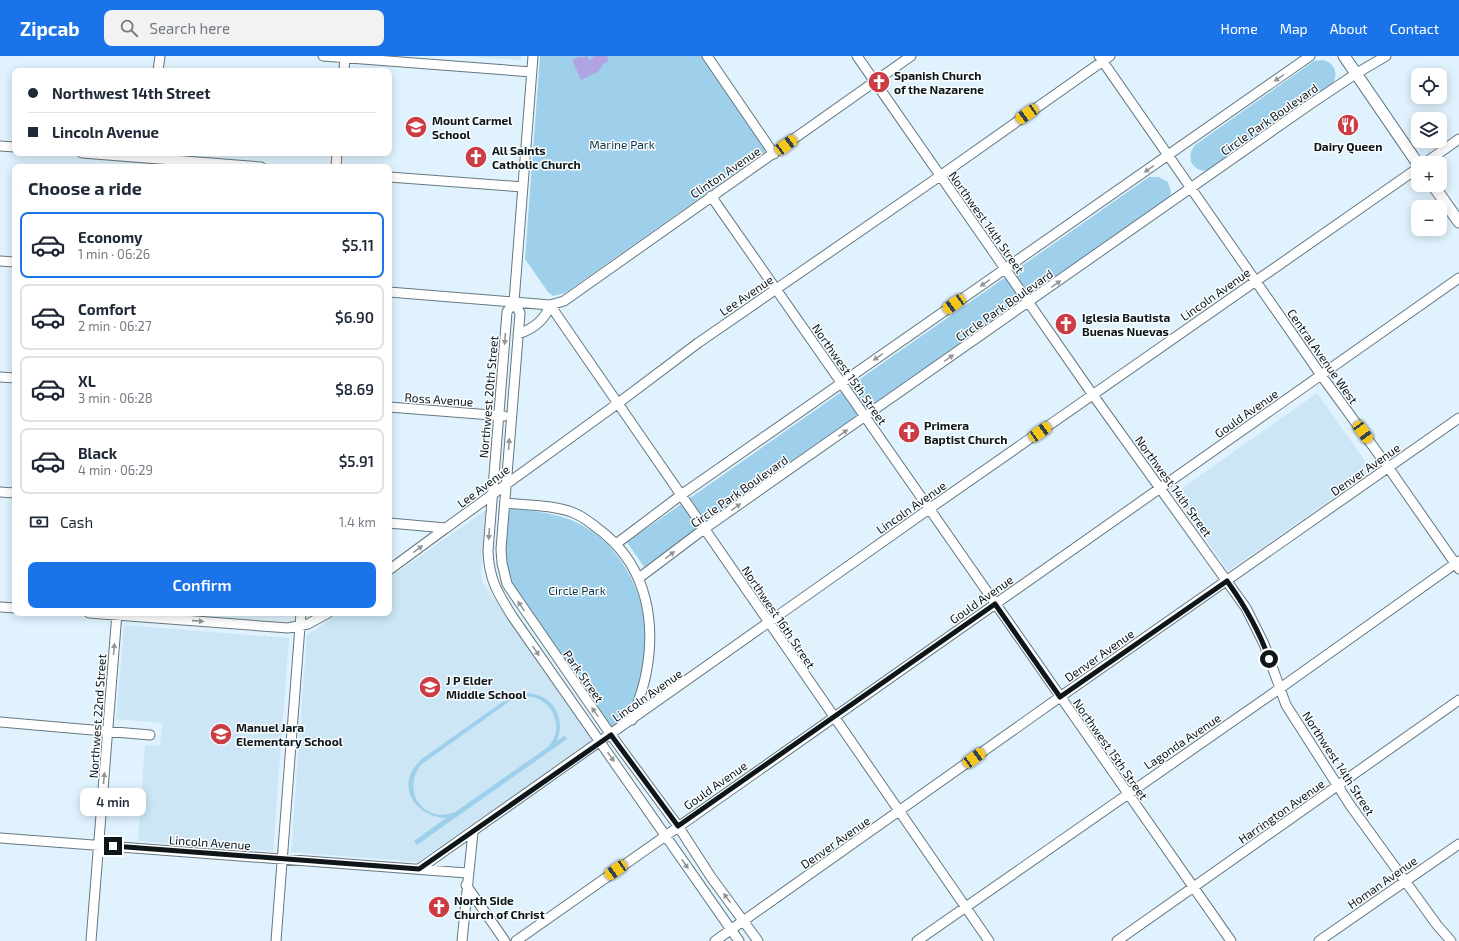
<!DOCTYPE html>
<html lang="en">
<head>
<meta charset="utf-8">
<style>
	body { margin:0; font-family:"Exo 2",sans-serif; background:#f2f2f3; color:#1f2937; height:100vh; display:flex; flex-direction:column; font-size:15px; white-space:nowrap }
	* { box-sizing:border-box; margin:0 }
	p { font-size:13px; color:#747a83 }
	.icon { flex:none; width:22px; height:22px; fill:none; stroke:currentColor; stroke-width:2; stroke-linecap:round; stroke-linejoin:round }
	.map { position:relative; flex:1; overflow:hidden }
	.drawer { position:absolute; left:12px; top:108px; width:380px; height:452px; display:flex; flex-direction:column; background:#fff; border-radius:8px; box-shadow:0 2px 10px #0003 }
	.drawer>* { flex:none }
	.banner { position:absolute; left:12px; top:12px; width:380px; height:88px; border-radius:8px; box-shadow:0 2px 10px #0003; display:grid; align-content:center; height:88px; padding:0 16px; background:#fff }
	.fabs { position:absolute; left:1411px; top:12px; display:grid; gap:8px }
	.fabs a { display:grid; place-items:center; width:36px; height:36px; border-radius:8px; background:#fff; box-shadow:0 2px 10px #0003; font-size:20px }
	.end { position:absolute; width:18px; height:18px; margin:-9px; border:5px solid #0f161a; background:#fff; box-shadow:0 0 0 2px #fff }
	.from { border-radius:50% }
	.bubble { position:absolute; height:28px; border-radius:8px; background:#fff; box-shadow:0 2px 10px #0003; font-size:13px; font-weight:600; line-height:28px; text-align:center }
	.car { position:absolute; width:12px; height:24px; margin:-12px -6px; border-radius:5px; box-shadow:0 0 3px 1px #0007; background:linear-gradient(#f5c518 24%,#345 0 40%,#f5c518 0 76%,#345 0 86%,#f5c518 0) }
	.banner b { display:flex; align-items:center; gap:14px; height:38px; font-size:15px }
	.banner b+b { border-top:1px solid #e0e1e3 }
	.banner i { width:10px; height:10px; background:#1f2937 }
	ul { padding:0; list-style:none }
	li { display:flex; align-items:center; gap:12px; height:66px; margin:0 8px 6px; padding:0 8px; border:2px solid #e0e1e3; border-radius:8px }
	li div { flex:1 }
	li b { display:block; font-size:15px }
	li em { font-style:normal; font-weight:600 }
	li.selected { border-color:#1a73e8 }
	li>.icon { width:36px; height:36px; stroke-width:1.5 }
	h2 { padding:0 16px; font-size:18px; line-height:48px }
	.pay { display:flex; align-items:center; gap:10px; height:44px; padding:0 16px; font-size:15px }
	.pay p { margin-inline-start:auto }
	.cta { display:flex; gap:8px; margin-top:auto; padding:8px 16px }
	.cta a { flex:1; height:46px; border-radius:8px; background:#1a73e8; color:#fff; font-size:16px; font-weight:600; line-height:46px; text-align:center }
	header { display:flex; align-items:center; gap:24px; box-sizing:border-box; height:56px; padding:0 20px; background:#1a73e8; color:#fff }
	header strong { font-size:19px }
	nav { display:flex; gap:22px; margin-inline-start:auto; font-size:14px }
	.search { width:280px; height:36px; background:#f2f2f3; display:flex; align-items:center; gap:10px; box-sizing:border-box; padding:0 14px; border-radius:8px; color:#747a83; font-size:15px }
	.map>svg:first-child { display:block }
</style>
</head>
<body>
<header>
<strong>Zipcab</strong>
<div class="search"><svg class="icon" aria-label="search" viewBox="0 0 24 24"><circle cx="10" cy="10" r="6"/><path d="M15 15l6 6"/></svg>Search here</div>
<nav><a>Home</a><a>Map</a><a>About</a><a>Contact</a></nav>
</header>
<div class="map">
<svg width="1459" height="885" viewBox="0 0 1459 885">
	<rect width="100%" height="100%" fill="#dff2fd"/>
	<path fill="#cce6f6" d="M464,0H521V4Z
		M1317,337L1372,415L1228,515L1174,438Z
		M486,454L481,524L593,684L418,806L291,796L307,579L339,557H389V522Z
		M124,569L289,582L273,795L138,785L145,689L160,690L162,667L116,663Z"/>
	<path fill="#9ed0eb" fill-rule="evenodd" d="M540,0H702L765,92V96L565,237L553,240L548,236L525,203Z
		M1323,4C1336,7 1339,20 1331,30L1211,114C1194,118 1184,103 1195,89L1314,5Z
		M1149,121H1159L1168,126L1171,136L1170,143L644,511L627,486Z
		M512,453C541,455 569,459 593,476C653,520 665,616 615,671L611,672L510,525L504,507L508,455Z
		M522,637C550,635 567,659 557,685L565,679L567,683L417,789L414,785L446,762C412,760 394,726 423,702L508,642ZM523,640C551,639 567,670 548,691L455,756C423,769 400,733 422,708L510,645Z"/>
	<path fill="#b0a5e2" d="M580,0L581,2L587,0L590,4L594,0H607L609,5L603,8L599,15L581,24L572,4Z"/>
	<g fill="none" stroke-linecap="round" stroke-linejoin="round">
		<g stroke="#677881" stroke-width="11">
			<path id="minor" d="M323,0L532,16
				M533,0L514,246L507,256L488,495C489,523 497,536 512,560L739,885
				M707,0L774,98
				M857,0L1093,339L1246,552L1264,588L1286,649L1350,749L1437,869L1451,885
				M1099,0L1321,319L1388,411L1459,513
				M158,15L160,0
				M344,15L345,0
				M0,90L15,91
				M82,97L261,111
				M1425,107L1459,83
				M336,111L337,97
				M389,121L523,131
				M711,140L1231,885
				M0,205L15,206
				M389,236L550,249L564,245L911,0
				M514,246L520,257L501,493L502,507L507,528L611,679L678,770L711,821L758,885
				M550,249L989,885
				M518,278C533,273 545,264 550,249
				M0,321L15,322
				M389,351L504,360
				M0,436L15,437
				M505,447C525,449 555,449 574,457C586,462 596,471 606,479C647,514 656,567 646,618C643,634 637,649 632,664
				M389,467L446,472L617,348L698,287L940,120L1110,0
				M616,488L681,439L1310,0
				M389,514L446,472
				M639,522L704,473L1309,49L1357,17L1386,0
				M0,551L15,552
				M89,557L288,572L308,568L328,557
				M0,666L150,679
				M0,782L467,817
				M419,813L929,453L1418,112
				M466,829L505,885
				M91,885L117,557
				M276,885L301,557
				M462,885L473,776
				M516,885L1459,222
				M715,885L1060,641L1459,362
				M917,885L1279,633L1459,505
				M1117,885L1459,644
				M1319,885L1459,788"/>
		</g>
		<g stroke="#677881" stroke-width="13">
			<path id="major" d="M1344,0L1418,108
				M1433,129L1459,166"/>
		</g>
		<use href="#minor" stroke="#fff" stroke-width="9"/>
		<use href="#major" stroke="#fff" stroke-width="11"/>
	</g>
	<defs><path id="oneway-solid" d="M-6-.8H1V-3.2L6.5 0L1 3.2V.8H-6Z"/></defs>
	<g fill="#939698">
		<use href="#oneway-solid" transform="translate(1279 22) rotate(145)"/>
		<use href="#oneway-solid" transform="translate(1149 113) rotate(145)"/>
		<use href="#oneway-solid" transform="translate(985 227) rotate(145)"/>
		<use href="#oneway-solid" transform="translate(1056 228) rotate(-35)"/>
		<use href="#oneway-solid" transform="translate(505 283) rotate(94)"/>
		<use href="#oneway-solid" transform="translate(878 301) rotate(145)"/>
		<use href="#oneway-solid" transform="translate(949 302) rotate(-35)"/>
		<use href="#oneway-solid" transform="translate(843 377) rotate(-35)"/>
		<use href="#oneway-solid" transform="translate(509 388) rotate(-86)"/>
		<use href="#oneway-solid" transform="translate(736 451) rotate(-35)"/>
		<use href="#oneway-solid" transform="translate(489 478) rotate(94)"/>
		<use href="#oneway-solid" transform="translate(418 493) rotate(-36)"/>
		<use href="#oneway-solid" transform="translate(670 499) rotate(-37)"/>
		<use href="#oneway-solid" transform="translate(521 550) rotate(-124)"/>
		<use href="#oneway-solid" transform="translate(198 565) rotate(4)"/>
		<use href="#oneway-solid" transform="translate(114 593) rotate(-85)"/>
		<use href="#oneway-solid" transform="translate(536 595) rotate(55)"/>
		<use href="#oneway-solid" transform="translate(595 656) rotate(-125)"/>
		<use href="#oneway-solid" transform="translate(611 701) rotate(55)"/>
		<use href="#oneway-solid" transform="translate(104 722) rotate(-85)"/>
		<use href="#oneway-solid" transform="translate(685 808) rotate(55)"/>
		<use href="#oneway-solid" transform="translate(727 842) rotate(-127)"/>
	</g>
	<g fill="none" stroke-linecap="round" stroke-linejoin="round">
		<path stroke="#0f161a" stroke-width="5" d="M113,790L419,813L611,679L678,770L995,548L1060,641L1227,525C1245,550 1259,574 1269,603"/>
	</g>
	<defs>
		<g id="church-disc" transform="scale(1.15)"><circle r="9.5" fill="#cc3c45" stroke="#f9fdff"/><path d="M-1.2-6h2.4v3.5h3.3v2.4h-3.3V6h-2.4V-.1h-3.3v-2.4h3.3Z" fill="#fff"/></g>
		<g id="restaurant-disc" transform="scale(1.15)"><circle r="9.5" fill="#cc3c45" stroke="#f9fdff"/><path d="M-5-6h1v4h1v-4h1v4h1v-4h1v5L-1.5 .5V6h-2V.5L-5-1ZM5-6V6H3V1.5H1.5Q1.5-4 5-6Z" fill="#fff"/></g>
		<g id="school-disc" transform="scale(1.15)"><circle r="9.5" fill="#cc3c45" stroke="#f9fdff"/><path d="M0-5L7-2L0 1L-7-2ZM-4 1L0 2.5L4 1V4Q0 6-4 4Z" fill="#fff"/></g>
	</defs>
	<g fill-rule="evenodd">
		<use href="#church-disc" x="879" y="26"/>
		<use href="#restaurant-disc" x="1348" y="69"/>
		<use href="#school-disc" x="416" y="71"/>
		<use href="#church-disc" x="476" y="101"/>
		<use href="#church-disc" x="1066" y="268"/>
		<use href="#church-disc" x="909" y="376"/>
		<use href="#school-disc" x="430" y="631"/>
		<use href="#school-disc" x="221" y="678"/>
		<use href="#church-disc" x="439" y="851"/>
	</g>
	<g text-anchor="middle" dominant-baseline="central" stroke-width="3" stroke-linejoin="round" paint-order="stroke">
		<g font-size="12" font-weight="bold" fill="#0f161a" stroke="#f9fdff" text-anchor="start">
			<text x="894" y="19">Spanish Church<tspan x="894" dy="14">of the Nazarene</tspan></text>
			<text x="432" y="64">Mount Carmel<tspan x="432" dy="14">School</tspan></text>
			<text x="1348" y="90" text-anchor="middle">Dairy Queen</text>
			<text x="492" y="94">All Saints<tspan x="492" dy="14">Catholic Church</tspan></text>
			<text x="1082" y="261">Iglesia Bautista<tspan x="1082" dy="14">Buenas Nuevas</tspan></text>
			<text x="924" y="369">Primera<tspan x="924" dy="14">Baptist Church</tspan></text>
			<text x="446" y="624">J P Elder<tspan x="446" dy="14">Middle School</tspan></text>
			<text x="236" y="671">Manuel Jara<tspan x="236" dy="14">Elementary School</tspan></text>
			<text x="454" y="844">North Side<tspan x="454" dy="14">Church of Christ</tspan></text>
		</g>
		<g font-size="12" fill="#0f161a" stroke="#f9fdff">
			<text transform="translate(1269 63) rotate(-35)">Circle Park Boulevard</text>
			<text transform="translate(725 116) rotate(-34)">Clinton Avenue</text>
			<text transform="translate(987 166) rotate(55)">Northwest 14th Street</text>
			<text transform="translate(1215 238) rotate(-35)">Lincoln Avenue</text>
			<text transform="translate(746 239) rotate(-34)">Lee Avenue</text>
			<text transform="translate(1004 249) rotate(-35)">Circle Park Boulevard</text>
			<text transform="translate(1323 300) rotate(55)">Central Avenue West</text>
			<text transform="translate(850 318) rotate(55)">Northwest 15th Street</text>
			<text transform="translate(488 341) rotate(-85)">Northwest 20th Street</text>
			<text transform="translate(439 343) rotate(4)">Ross Avenue</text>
			<text transform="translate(1246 357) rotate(-35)">Gould Avenue</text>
			<text transform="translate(1365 413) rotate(-35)">Denver Avenue</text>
			<text transform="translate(483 430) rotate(-37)">Lee Avenue</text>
			<text transform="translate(1174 430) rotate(54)">Northwest 14th Street</text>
			<text transform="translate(739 435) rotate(-35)">Circle Park Boulevard</text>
			<text transform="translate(911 451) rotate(-35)">Lincoln Avenue</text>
			<text transform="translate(981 543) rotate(-35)">Gould Avenue</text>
			<text transform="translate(779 561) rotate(56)">Northwest 16th Street</text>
			<text transform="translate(1099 599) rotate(-35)">Denver Avenue</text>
			<text transform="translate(584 620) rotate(55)">Park Street</text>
			<text transform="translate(647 639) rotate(-35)">Lincoln Avenue</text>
			<text transform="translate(97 660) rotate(-86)">Northwest 22nd Street</text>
			<text transform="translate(1182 685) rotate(-34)">Lagonda Avenue</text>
			<text transform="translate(1111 693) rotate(55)">Northwest 15th Street</text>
			<text transform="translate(1339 707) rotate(57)">Northwest 14th Street</text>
			<text transform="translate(715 729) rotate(-35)">Gould Avenue</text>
			<text transform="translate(1281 755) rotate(-35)">Harrington Avenue</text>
			<text transform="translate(210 786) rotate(4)">Lincoln Avenue</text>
			<text transform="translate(835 786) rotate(-35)">Denver Avenue</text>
			<text transform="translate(1382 826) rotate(-35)">Homan Avenue</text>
		</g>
		<g font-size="12" fill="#143444" stroke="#f9fdff">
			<text x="622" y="88">Marine Park</text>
			<text x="577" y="534">Circle Park</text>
		</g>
	</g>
</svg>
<div class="fabs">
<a><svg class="icon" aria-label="locate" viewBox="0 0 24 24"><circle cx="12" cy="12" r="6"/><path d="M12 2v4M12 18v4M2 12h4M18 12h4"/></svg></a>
<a><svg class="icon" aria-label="layers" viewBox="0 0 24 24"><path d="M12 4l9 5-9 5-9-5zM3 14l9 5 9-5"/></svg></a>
<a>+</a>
<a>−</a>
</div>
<i class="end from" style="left:1269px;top:603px"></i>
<i class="end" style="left:113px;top:790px"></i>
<div class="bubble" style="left:80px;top:732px;width:66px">4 min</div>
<i class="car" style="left:1027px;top:58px;rotate:235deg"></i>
<i class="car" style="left:786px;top:89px;rotate:54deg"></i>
<i class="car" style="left:954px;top:248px;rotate:235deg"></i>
<i class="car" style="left:1040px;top:376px;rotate:55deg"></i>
<i class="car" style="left:1363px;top:376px;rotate:144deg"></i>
<i class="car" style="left:974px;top:702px;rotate:54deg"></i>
<i class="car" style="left:616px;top:814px;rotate:235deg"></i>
<div class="banner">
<b><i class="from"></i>Northwest 14th Street</b>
<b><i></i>Lincoln Avenue</b>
</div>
<section class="drawer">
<h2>Choose a ride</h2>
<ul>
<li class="selected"><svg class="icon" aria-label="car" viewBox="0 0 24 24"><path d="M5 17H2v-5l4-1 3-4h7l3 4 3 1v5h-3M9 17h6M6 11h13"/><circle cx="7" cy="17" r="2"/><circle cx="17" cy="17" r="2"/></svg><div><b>Economy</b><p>1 min · 06:26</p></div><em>$5.11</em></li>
<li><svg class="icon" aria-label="car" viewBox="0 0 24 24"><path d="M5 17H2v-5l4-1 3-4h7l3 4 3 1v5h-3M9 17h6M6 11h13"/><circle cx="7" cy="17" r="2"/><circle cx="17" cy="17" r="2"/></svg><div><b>Comfort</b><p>2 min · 06:27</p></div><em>$6.90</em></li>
<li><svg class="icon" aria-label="car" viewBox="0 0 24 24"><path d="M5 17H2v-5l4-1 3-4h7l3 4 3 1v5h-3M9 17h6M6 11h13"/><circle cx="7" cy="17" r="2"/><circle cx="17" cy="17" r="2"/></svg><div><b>XL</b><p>3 min · 06:28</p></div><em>$8.69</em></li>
<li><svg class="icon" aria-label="car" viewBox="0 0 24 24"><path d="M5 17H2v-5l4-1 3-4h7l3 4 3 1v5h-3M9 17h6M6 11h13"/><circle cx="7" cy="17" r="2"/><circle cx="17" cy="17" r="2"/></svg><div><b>Black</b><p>4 min · 06:29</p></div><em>$5.91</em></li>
</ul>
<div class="pay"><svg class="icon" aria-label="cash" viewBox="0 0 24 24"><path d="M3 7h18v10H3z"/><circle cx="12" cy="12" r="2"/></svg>Cash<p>1.4 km</p></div>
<div class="cta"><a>Confirm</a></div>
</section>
</div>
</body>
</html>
